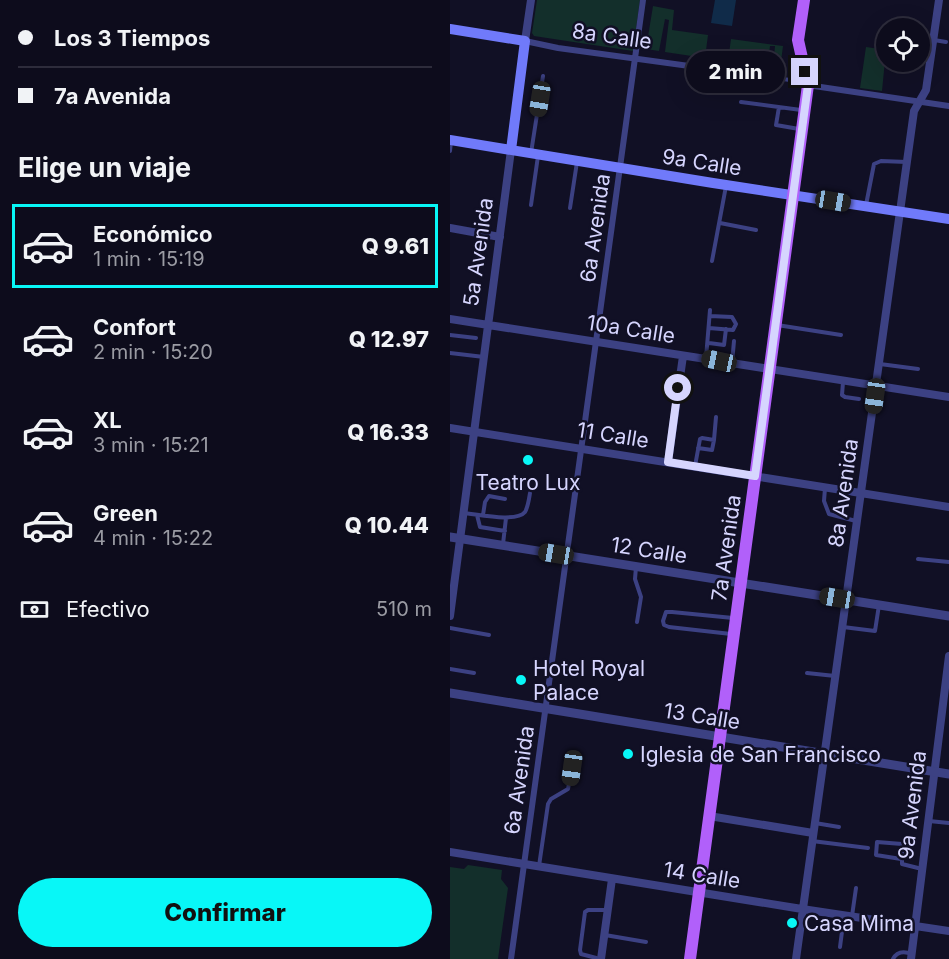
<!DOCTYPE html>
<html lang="es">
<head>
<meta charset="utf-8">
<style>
	body { margin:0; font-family:Inter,sans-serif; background:#1b1a29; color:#f1f3f6; height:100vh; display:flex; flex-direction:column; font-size:22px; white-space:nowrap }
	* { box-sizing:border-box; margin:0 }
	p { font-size:20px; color:#9a9ba3 }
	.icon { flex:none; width:33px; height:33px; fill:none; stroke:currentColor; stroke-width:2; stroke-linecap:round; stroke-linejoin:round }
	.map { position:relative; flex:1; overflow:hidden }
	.details { display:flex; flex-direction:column; background:#0d0c1c; width:450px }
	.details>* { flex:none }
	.hud { display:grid; align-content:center; height:132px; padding:0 18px; background:#0d0c1c }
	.fabs { position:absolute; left:426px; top:18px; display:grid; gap:12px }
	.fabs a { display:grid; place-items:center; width:54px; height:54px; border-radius:50%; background:#0d0c1c; box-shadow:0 6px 24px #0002,0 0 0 2px #2d2c3b; font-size:30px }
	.end { position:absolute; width:27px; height:27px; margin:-14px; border:8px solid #d6d5fe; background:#111; box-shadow:0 0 0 3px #111 }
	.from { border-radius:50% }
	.bubble { position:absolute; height:42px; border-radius:21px; background:#0d0c1c; box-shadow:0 6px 24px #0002,0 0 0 2px #2d2c3b; font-size:20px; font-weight:800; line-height:42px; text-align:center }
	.car { position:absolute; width:18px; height:36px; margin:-18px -9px; border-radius:8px; box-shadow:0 0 4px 2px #0007; background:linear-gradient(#222 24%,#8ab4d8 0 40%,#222 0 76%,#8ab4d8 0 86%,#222 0) }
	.hud b { display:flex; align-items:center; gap:21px; height:57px; font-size:22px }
	.hud b+b { border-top:2px solid #2d2c3b }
	.hud i { width:15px; height:15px; background:#f1f3f6 }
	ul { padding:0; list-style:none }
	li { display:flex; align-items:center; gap:18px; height:84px; margin:0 12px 9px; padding:0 6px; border:3px solid transparent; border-radius:0px }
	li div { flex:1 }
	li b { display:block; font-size:22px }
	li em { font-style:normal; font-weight:800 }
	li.active { border-color:#08f7f7 }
	li>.icon { width:54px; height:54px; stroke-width:1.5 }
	h2 { padding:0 18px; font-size:27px; line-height:72px }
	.pay { display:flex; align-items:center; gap:15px; height:66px; padding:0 18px; font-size:22px }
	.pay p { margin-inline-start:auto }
	.action { display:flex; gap:12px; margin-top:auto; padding:12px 18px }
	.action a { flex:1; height:69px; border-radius:36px; background:#08f7f7; color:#111; font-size:24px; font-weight:800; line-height:69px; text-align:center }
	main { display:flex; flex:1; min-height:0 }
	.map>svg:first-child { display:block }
</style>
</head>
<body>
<main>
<section class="details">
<div class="hud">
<b><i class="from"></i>Los 3 Tiempos</b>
<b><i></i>7a Avenida</b>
</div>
<h2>Elige un viaje</h2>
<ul>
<li class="active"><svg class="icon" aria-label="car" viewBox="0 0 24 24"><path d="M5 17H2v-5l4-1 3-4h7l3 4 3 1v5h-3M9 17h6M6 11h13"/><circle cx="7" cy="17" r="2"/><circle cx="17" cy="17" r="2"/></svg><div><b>Económico</b><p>1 min · 15:19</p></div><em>Q 9.61</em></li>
<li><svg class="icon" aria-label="car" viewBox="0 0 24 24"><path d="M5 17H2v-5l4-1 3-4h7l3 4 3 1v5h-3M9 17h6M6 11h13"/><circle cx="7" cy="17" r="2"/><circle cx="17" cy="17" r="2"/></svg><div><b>Confort</b><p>2 min · 15:20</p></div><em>Q 12.97</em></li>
<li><svg class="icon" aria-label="car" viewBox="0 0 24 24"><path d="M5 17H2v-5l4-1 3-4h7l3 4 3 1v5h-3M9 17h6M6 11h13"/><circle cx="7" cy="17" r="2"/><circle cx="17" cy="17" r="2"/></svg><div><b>XL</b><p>3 min · 15:21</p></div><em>Q 16.33</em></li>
<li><svg class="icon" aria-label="car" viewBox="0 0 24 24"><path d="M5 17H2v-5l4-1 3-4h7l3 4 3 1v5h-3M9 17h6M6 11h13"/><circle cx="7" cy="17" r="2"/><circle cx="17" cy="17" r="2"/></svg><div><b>Green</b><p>4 min · 15:22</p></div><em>Q 10.44</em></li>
</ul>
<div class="pay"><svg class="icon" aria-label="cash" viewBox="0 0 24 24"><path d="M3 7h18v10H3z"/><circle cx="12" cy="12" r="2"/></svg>Efectivo<p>510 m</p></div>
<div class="action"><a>Confirmar</a></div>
</section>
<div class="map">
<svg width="499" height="959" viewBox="0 0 499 959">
	<rect width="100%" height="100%" fill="#111025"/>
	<path fill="#132f2b" d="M87,0H190L183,51L84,36L82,33Z
		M203,6L224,10L222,30L258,35L255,58L215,52L219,20L215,19L209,51L196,49Z
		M281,39L333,46L330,69L323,68L325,46H320L317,67L296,64L300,63V60L287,58V61L290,63L278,61Z
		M416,47L436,50L432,91L410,88Z
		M18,865L52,870L51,879L58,888L48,959H0V867L14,869Z"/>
	<path fill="#102b49" d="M265,0H286L282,26L261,23Z"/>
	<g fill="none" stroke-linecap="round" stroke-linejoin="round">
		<path stroke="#3c4183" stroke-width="4" d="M484,40L496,42
			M321,59L319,77L354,82
			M291,102L351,110
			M329,107L326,125L349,129
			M0,151L1,141
			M81,153L93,76
			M81,205L88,156
			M416,205L424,164L431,161L457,162
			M120,208L127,162
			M270,223L306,230
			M262,261L276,186
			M327,325L391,335
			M259,328L283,330L286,324L282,317L260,316
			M0,335L26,338
			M259,343L274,345L276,329
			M0,353L34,357
			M256,358L260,310
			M282,363L284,341
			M430,364L468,369
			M393,382L392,395L395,397L409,399
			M248,448L262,450L264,440
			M245,466L250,439L252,438L264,440L266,417
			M375,488L374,501L379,514L406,521
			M13,513C27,514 66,523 75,512C78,507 79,499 80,493
			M27,515L30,527L55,531
			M33,515L35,502L39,496L55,499
			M53,544L56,518
			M468,559L499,562
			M186,567L185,579L191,597L187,622
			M393,627L425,631L429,605
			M0,628L39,635
			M281,634L219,627L214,625L213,621L216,612H222L283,618
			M0,669L24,673
			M357,673L385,676
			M479,821L499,823
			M365,823L389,827
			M362,841L418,848
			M451,859L426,855L427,842L452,844V864L472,869
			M89,866L98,804L101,799L118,789L122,768
			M402,916L406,888
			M155,935L196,942
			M390,947L394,916
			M150,959L131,954L130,950L135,912L138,910H158
			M443,959C447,951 454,951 462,954"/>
		<path stroke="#3c4183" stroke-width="6" d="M75,41L108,48L319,77
			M358,83L364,86L499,106
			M61,959L193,0"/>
		<path stroke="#3c4183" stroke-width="8" d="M75,41L81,0
			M0,228L50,237
			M0,319L499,397
			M0,428L499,507
			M218,462L233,356
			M0,616L61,150
			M259,816L363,833
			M0,852L352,909L499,931
			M151,959L162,879
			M346,959L464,111L476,90L489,0
			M461,959L499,656"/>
		<path stroke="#3c4183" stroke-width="9" d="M0,537L499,616
			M0,693L499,774"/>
		<path stroke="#707afa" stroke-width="10" d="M0,29L75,41L61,150
			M0,140L263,183L499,219"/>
		<path stroke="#b160fa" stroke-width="12" d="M240,959L358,85L348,40L354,0"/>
	</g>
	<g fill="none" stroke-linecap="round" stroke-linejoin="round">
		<path stroke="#d6d5fe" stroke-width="8" d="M228,388L218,462L305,476L358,85L355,72"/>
	</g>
	<g fill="#08f7f7" stroke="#111025" stroke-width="2">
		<circle cx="78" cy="460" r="6"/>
		<circle cx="71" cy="680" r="6"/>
		<circle cx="178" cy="754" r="6"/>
		<circle cx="342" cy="923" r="6"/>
	</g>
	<g text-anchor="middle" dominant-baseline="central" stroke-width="5" stroke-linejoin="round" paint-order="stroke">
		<g font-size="21" fill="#d6d5fe" stroke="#111025">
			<text transform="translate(162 36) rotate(8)">8a Calle</text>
			<text transform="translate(252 162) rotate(9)">9a Calle</text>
			<text transform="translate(145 228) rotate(-82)">6a Avenida</text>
			<text transform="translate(28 252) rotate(-82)">5a Avenida</text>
			<text transform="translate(181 329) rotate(9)">10a Calle</text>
			<text transform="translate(163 435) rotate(9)">11 Calle</text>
			<text transform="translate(393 493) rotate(-82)">8a Avenida</text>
			<text transform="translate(276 548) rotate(-82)">7a Avenida</text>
			<text transform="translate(199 550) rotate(9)">12 Calle</text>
			<text transform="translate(252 716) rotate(9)">13 Calle</text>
			<text transform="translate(69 780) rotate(-82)">6a Avenida</text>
			<text transform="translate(462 805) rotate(-83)">9a Avenida</text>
			<text transform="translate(252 875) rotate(9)">14 Calle</text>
		</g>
		<g font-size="21" fill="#d6d5fe" stroke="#111025" text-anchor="start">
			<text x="78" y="482" text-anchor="middle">Teatro Lux</text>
			<text x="83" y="668">Hotel Royal<tspan x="83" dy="24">Palace</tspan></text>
			<text x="190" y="754">Iglesia de San Francisco</text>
			<text x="354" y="923">Casa Mima</text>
		</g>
	</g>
</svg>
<div class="fabs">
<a><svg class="icon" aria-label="locate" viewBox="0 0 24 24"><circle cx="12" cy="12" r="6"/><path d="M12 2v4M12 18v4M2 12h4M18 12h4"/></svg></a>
</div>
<i class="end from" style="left:228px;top:388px"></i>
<i class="end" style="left:355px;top:72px"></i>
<div class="bubble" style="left:236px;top:51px;width:99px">2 min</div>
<i class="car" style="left:90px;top:99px;rotate:189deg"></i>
<i class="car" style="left:383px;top:201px;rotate:99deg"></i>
<i class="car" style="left:269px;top:361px;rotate:282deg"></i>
<i class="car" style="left:425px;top:396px;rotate:188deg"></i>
<i class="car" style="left:106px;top:554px;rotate:279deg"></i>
<i class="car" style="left:387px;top:598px;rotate:279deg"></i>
<i class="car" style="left:122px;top:768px;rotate:188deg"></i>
</div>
</main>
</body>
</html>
